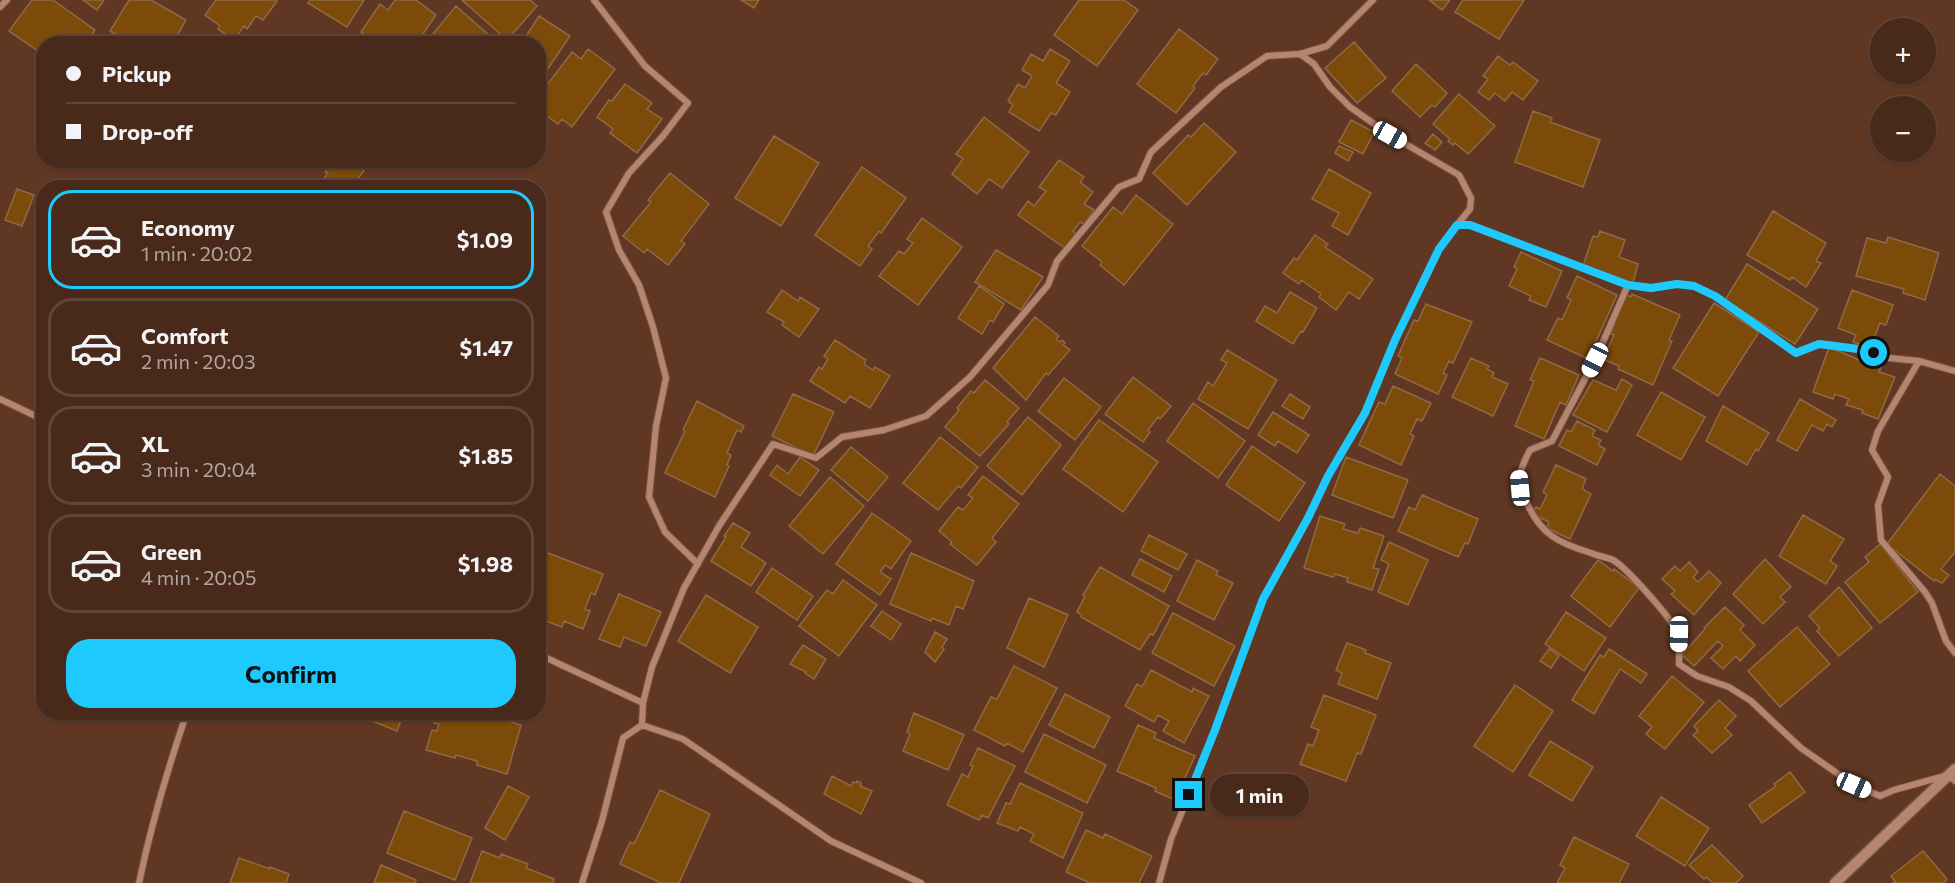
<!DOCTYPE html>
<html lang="en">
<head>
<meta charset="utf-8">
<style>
	body { margin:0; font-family:Commissioner,sans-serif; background:#4f3123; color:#f1f3f6; height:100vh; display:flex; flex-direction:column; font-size:22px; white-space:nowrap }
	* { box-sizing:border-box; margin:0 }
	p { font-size:20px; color:#b1a6a2 }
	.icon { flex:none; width:33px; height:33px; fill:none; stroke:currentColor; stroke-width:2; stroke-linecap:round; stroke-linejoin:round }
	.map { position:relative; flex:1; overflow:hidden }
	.drawer { position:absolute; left:36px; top:180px; width:510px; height:540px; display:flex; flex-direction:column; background:#48291a; border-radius:24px; box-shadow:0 2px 4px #0004,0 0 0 2px #604539 }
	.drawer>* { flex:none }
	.guide { position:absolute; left:36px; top:36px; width:510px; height:132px; border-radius:24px; box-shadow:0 2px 4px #0004,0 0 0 2px #604539; display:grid; align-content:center; height:132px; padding:0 30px; background:#48291a }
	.controls { position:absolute; left:1870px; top:18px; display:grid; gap:12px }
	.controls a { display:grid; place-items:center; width:66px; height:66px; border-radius:50%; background:#48291a; box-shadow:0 2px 4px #0004,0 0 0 2px #604539; font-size:30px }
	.end { position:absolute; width:27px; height:27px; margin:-14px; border:8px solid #1dc9fd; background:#111; box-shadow:0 0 0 3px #111 }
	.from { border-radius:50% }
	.bubble { position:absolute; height:42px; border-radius:21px; background:#48291a; box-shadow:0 2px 4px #0004,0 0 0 2px #604539; font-size:20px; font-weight:700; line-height:42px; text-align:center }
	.car { position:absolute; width:18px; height:36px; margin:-18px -9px; border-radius:8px; box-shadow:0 0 4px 2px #0007; background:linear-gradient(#fff 24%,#345 0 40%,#fff 0 76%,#345 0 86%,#fff 0) }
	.guide b { display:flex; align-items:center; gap:21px; height:57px; font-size:22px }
	.guide b+b { border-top:2px solid #604539 }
	.guide i { width:15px; height:15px; background:#f1f3f6 }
	ul { padding:10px 0 0; list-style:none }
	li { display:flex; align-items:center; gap:18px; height:99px; margin:0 12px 9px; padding:0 18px; border:3px solid #604539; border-radius:24px }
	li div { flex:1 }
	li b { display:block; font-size:22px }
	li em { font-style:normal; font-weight:700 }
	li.on { border-color:#1dc9fd }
	li>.icon { width:54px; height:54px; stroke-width:1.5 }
	.primary-button { display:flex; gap:12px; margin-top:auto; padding:12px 30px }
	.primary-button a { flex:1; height:69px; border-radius:24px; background:#1dc9fd; color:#111; font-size:24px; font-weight:700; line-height:69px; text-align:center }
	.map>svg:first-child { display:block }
</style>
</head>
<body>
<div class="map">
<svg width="1955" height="883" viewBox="0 0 1955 883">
	<rect width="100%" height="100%" fill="#603723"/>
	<path fill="#7c4a09" stroke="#8e6a47" stroke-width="1.5" d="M32,0H53L95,30L86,44H44V55L9,31Z
		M83,0H104L97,10Z
		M129,0H151L186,20L172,44H130L110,31Z
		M216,0H275L277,1L263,20L256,16L247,29L244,26L234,40L218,29L220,26L205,15Z
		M310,0H364L347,27L308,3Z
		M395,0H416L436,15L416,44H377L361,32L380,4L388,10Z
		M462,0H530L537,6L507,40Z
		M741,0H759L754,8Z
		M1079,0H1124L1138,10L1097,66L1054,35Z
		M1429,0H1450L1442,10Z
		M1463,0H1524L1499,39L1455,12Z
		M456,6L499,44H432L428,40Z
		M539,16L570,36L543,76L538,73V44H521Z
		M1179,29L1218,59L1206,75L1203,73L1193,86L1195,88L1176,113L1137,84Z
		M1354,42L1386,78L1357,103L1325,68Z
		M588,49L615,69L572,127L562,119L558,124L538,109V97L572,52L581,59Z
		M1050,49L1070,61L1056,83L1070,92L1056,115L1051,113L1039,131L1009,112L1013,105L1008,101L1018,84L1025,88L1032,76L1022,70L1031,54L1043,61Z
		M1498,56L1510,65L1513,62L1538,81L1523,100L1512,92L1505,101L1495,93L1489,100L1478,92L1488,79L1483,76Z
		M1416,64L1447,93L1435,107L1432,105L1420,117L1392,91Z
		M625,84L652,103L647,109L662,119L637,153L610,133L613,129L597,117L609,100L612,101Z
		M1459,94L1495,126L1468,154L1455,143L1453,145L1448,141L1450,139L1433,124Z
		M1533,111L1552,118L1550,122L1600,140L1583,187L1515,162Z
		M984,117L1029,152L1002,188L989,179L977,194L952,174L963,159L956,154Z
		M1351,120L1374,132L1363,154L1339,142Z
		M1204,123L1236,152L1187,205L1153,173L1188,135L1191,137Z
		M1433,134L1442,142L1435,150L1425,143Z
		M774,136L819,163L781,226L735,198Z
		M1339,146L1353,152L1348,161L1335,153Z
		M333,160H370L371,161L351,188H317L328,173L325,172Z
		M1059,160L1084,177L1080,182L1093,192L1084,204L1094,210L1084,224L1080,222L1073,231L1077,235L1066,249L1018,215L1028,201L1034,206L1046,191L1039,187Z
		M862,167L906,198L881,233L879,231L868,246L872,249L860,266L815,235Z
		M1329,169L1371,193L1348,235L1332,226L1339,213L1312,199Z
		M670,173L709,204L681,241L685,244L668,265L647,249L644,253L623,236L651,202L648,200Z
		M17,189L34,195L22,226L5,220Z
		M1136,195L1173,224L1124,285L1100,265L1102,262L1082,246L1113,207L1122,214Z
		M1773,211L1826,243L1816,261L1821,263L1806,287L1792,277L1790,280L1747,255Z
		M922,218L962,247L918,305L879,276L899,251L904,254L913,243L907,239Z
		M1600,231L1625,240L1619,257L1638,264L1633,283L1583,266L1593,236L1598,237Z
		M1315,235L1328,244L1325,247L1373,279L1359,299L1349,292L1336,310L1319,297L1321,294L1301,280L1299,284L1283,273L1294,258L1297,260Z
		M1888,237L1939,253L1925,300L1903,293L1904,289L1856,276L1867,238L1886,243Z
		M996,250L1043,277L1021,310L975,282Z
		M1521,252L1562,271L1546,307L1529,300L1531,296L1509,286L1517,269L1514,267Z
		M1747,264L1818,309L1795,344L1725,300Z
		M1577,276L1617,295L1588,359L1547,340L1558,318L1562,320L1571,300L1567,298Z
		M979,286L1004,304L993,322L990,320L982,334L958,318Z
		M782,290L798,301L800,297L819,309L799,337L782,325L784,322L767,312Z
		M1852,290L1893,305L1886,325L1880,323L1870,348L1853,342L1856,335L1838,328Z
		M1290,292L1317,308L1303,332L1301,331L1293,344L1256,321L1265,306L1277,313Z
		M1625,294L1631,297L1632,294L1680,315L1669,340L1672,341L1653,385L1618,369L1619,366L1603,359L1614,335L1611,334Z
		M1714,303L1759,332L1718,396L1673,368Z
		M1426,304L1472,322L1453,363L1449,361L1443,373L1447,375L1438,394L1395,374L1402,358L1398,356L1414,320L1418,321Z
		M1035,317L1059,336L1056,339L1060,342L1062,340L1065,343L1063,345L1070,350L1048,375L1046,373L1026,400L993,368Z
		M835,340L866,360L864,364L873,370L875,367L890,376L870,408L850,396L845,403L810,381L819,367L822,369L828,359L824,356Z
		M1829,347L1864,362V359L1882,365L1879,372L1895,377L1878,419L1862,413L1863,410L1846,405L1849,399L1835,394L1833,399L1813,392Z
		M1227,350L1277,380L1248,429L1198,399L1208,382L1213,386L1227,363L1221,360Z
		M1471,358L1489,366L1487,369L1494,373L1492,377L1508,384L1493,416L1452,397Z
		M1540,358L1579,375L1566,405L1560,402L1544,439L1515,426L1534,381L1530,380Z
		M1133,377L1171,406L1160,419L1158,417L1148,430L1150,432L1143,442L1105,414Z
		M1064,378L1101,407L1075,440L1038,411Z
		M1622,379L1632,385L1607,432L1573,415L1593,380L1616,390Z
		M985,380L1019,408L1007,422L1009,424L980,456L945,427L959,410L957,408L971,391L974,393Z
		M1393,386L1431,403L1422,421L1417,419L1410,434L1414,436L1401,465L1359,445L1379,402L1385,404Z
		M1661,392L1705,417L1681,460L1637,435Z
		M793,394L834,412L813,456L772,436Z
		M1290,394L1310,407L1303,419L1282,406Z
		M1800,399L1836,420L1832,427L1827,424L1823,431L1812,425L1797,451L1777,440Z
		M697,401L744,426L741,432L737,430L727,453L731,455L727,465L729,466L715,497L665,473L685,431L683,430Z
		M1193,403L1245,441L1218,478L1167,441Z
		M1723,406L1769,433L1758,451L1756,449L1747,465L1706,441Z
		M538,408L546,413L538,424Z
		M1273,412L1309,435L1297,453L1278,441L1275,446L1258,435Z
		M1028,417L1061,445L1022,495L987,466Z
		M1099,420L1158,462L1123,512L1063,469Z
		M1577,421L1595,430L1592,436L1601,440L1598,445L1605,449L1597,465L1559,446L1567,430L1571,432Z
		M940,437L978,467L961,488L958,486L938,510L903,483Z
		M1252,446L1305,483L1279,521L1226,485Z
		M851,447L888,477L868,501L831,470Z
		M800,457L819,470L800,496L770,475L777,465L788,474Z
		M1346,457L1408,480L1393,518L1332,495Z
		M1556,465L1586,479L1582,489L1591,494L1570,539L1547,528L1549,522L1532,514L1536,507L1540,509L1547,495L1543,492Z
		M1940,474L1955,486V552L1941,569L1949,575L1942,583L1935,579L1934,581L1887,544Z
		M983,476L1019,504L992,538L996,542L977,565L950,544L952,542L939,531L958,507L963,510L973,498L968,495Z
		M830,477L864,506L823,554L789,526Z
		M1422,495L1478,519L1468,544L1465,543L1458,557L1398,531L1409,507L1415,510Z
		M872,513L911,541L891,569L885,565L880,572L891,579L880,595L836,564Z
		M1803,515L1844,539L1830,561L1837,566L1826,584L1779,556Z
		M1320,516L1345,524L1343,529L1358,533L1360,528L1384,536L1373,568L1379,569L1372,590L1347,582L1348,578L1335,574L1333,577L1304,568Z
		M733,523L750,533L741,547L766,563L751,586L711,561L726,537L724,536Z
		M1149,535L1187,554L1178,570L1141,551Z
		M1389,542L1428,560L1408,605L1378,592L1389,564L1381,560Z
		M1880,544L1918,592L1880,623L1845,582L1869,562L1865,557Z
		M548,553L603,574L595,595L591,593L585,609L590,611L583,629L564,621L562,627L538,618V568L541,569Z
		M911,553L974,581L963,609L956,606L949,625L932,618L931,621L890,604Z
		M1140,559L1172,576L1164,592L1132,575Z
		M1765,559L1791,587L1780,597L1785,602L1763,624L1733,594Z
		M1197,560L1218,571L1216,575L1233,583L1214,620L1177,601Z
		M1598,560L1613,571L1614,569L1639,588L1610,627L1571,596Z
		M1689,562L1698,572L1693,577L1698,582L1709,571L1721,583L1694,615L1671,594L1675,591L1662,579L1675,566L1680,571Z
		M1100,567L1169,606L1153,635L1150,634L1140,650L1081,617L1082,615L1077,612L1085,596L1083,595Z
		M772,568L813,596L797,620L756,592Z
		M843,580L877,605L839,656L799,626L827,590L833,594Z
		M1839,587L1872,628L1839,656L1817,631L1820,628L1809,616Z
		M619,594L661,612L646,646L624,637L620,647L599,639Z
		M706,595L758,627L730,673L678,641Z
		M1029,598L1068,615L1044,667L1007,648Z
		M1725,607L1744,625L1740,630L1755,645L1740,661L1736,656L1723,669L1711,658L1723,646L1718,641L1694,666L1682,655L1705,629L1704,628Z
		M882,611L901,624L891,640L871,626Z
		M1566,612L1606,638L1584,671L1545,644Z
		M1173,613L1235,646L1214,686L1152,653Z
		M1797,627L1830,664L1780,707L1748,671Z
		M935,632L947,639L942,647L944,649L935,662L925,652Z
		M1347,643L1366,650L1365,653L1391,663L1377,699L1338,684L1342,673L1336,670Z
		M803,645L826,659L814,679L805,673L806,672L790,664Z
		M1549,649L1559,656L1551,668L1540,661Z
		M1609,649L1647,674L1641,683L1620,669L1594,714L1572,700L1600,655L1604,657Z
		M1014,666L1057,688L1023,752L1007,743L1005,746L974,730L991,697L997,699Z
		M1151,670L1192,692L1193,688L1209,696L1184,743L1163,731L1169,721L1158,715L1154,722L1125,706L1137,684L1142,687Z
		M1672,676L1704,702L1665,749L1646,734L1652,727L1639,716Z
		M1515,685L1553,711L1513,772L1474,746Z
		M1065,694L1110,717L1094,748L1049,725Z
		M1324,695L1376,715L1361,754L1357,753L1346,781L1300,764L1308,744L1313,746L1319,730L1311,727Z
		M1719,700L1736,716L1725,728L1732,735L1712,753L1693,735L1698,731L1694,726Z
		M350,712H404L397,731Z
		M437,712H478L521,725L507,774L477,765V761L456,755L455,758L426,750L432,730L437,731L439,724L434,723Z
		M914,713L964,735L948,770L903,751L910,734L907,732Z
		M1138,725L1156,733L1154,738L1195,756L1175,800L1155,791L1156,788L1117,771Z
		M1044,734L1106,765L1087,803L1025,772Z
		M1550,741L1593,767L1572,801L1529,775Z
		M978,748L1015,766L988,818L982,815L979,820L947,805L962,774L968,777L973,766L970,765Z
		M1790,772L1805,792L1762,823L1749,805L1776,786L1774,784Z
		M832,776L851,786L853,782L856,783L857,781L861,783L860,786L872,791L861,814L824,794Z
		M1020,783L1083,813L1063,858L1030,841L1034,834L1020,827L1018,831L997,823L1006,803L1010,804Z
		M508,786L529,797L505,840L485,828Z
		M660,790L710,814L679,883H661L620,864L630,842L634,844Z
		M1661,797L1709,828L1685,866L1636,836Z
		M404,811L472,838L455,880L387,853Z
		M1086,830L1103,838L1105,834L1152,856L1139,883H1090L1066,872Z
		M1574,837L1629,864L1619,883H1557L1565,868L1560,865Z
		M1712,845L1743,876L1736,883H1713L1706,877L1704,879L1689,865Z
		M482,851L500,858L501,854L528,864L526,868L554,879L553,883H470Z
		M1923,851L1947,879L1944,883H1893L1895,881L1891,876Z
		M239,858L270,869V867L289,874L286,883H230Z
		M381,865L416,880L415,883H374Z"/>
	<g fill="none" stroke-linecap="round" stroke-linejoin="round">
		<g stroke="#775442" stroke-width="8">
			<path id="minor" d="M594,0L645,66L688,103L663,136L629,173L606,212L619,250L639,285L653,327L666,378L656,426L649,497L665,532L698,564
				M0,7L7,0
				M1300,54L1314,64L1330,87L1350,107L1390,135L1459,175L1471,198L1470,209L1457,225
				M1628,285L1595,360L1552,441L1530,450C1519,471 1516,478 1526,501C1540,534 1558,543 1591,553C1598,556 1606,557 1613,560C1626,567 1676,623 1679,636C1680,645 1679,655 1679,664L1697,676L1729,687L1751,701L1801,748L1854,785L1880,796L1894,790L1948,775L1955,781
				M1955,371L1919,361L1878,431L1872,450L1888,477L1878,505L1881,540L1925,592L1932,603L1946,641L1955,653
				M0,399L44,420
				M538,654L643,703L642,725L683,739L831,841L921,883
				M643,703L652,667L684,588L719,526L773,444L816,458L842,437L884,430L926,416L970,377L1048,285L1057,261L1119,187L1139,179L1151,152L1221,87L1267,56L1300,54L1327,46L1373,0
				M139,883C151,825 168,768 187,712
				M582,883L602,821L623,738L642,725
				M1159,883L1171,839L1215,730L1263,599L1308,518L1328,476L1365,413L1395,340L1439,249L1457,225H1470L1628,285L1651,288L1677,284L1694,286L1715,296L1796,353L1819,344L1858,349L1889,358L1919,361"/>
		</g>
		<g stroke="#775442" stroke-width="13">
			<path id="tertiary" d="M1835,883L1955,769"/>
		</g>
		<use href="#minor" stroke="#b58570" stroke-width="6"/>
		<use href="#tertiary" stroke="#b58570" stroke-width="10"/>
	</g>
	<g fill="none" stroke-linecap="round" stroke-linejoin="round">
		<path stroke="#1dc9fd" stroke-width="8" d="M1189,795L1215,730L1263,599L1308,518L1328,476L1365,413L1395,340L1439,249L1457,225H1470L1628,285L1651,288L1677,284L1694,286L1715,296L1796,353L1819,344L1858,349L1874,353"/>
	</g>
</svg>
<div class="controls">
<a>+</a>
<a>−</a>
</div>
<i class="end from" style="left:1874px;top:353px"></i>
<i class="end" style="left:1189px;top:795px"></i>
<div class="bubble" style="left:1210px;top:774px;width:99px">1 min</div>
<i class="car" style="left:1390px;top:135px;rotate:119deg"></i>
<i class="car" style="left:1595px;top:360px;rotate:207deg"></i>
<i class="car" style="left:1520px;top:488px;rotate:355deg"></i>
<i class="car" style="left:1679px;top:634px;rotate:181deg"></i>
<i class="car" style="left:1854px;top:785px;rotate:114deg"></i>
<div class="guide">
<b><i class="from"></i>Pickup</b>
<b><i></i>Drop-off</b>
</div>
<section class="drawer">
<ul>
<li class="on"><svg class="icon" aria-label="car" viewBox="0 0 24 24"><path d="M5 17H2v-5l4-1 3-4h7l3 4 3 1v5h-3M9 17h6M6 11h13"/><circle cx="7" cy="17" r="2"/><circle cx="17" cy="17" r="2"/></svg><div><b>Economy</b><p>1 min · 20:02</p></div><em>$1.09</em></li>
<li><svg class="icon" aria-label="car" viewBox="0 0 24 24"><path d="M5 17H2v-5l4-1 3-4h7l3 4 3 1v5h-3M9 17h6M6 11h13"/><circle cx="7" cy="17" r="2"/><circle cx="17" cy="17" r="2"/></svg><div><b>Comfort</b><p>2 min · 20:03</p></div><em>$1.47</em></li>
<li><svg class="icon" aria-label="car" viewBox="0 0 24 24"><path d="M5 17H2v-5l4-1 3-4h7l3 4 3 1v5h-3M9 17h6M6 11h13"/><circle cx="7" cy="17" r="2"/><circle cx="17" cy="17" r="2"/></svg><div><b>XL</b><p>3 min · 20:04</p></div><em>$1.85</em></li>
<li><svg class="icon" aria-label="car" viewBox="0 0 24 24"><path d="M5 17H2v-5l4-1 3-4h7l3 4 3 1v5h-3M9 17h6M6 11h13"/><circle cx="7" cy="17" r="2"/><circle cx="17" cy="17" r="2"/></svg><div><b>Green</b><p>4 min · 20:05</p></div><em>$1.98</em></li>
</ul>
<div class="primary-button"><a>Confirm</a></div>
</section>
</div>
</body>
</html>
